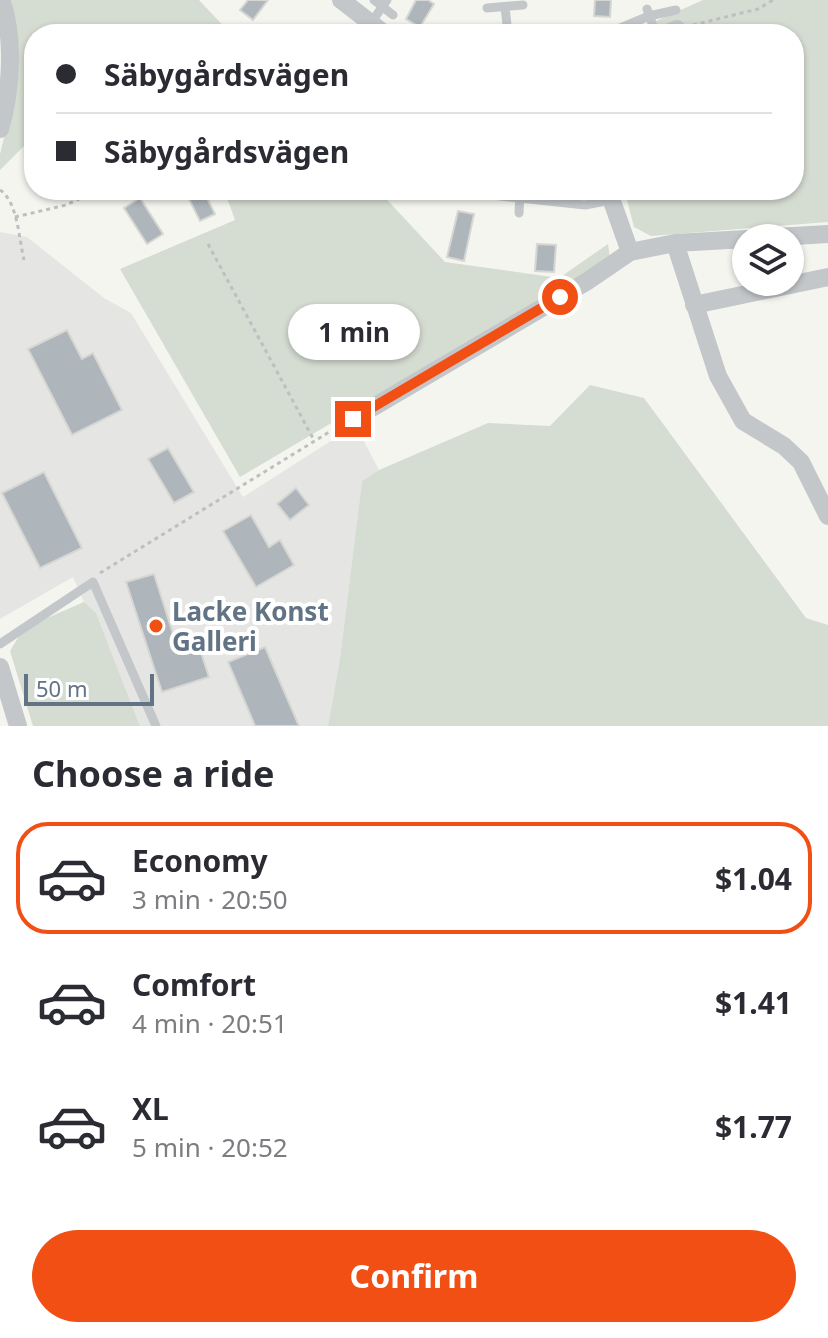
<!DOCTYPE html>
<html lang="en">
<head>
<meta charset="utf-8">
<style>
	body { margin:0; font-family:"Noto Sans",sans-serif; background:#f7f7f7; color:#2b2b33; height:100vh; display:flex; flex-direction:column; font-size:30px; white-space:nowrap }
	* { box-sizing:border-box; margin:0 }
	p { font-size:26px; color:#7c7c81 }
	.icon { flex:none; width:44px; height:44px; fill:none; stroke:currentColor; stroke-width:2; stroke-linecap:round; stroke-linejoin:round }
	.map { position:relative; height:726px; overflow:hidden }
	.panel { display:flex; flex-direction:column; background:#fff; flex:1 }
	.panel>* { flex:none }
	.banner { position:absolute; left:24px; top:24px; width:780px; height:176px; border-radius:32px; box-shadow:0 2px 6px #0004; display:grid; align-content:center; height:176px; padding:0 32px; background:#fff }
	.fabs { position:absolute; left:732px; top:224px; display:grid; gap:16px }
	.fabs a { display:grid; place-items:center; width:72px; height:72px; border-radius:50%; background:#fff; box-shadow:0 2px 6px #0004; font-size:40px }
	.scale { position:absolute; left:24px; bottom:20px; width:130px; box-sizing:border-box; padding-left:8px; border:4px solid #617384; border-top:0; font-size:22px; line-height:28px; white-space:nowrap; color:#617384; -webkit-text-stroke:6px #fff; paint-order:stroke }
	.end { position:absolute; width:36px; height:36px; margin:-18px; border:10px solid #f14f13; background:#fff; box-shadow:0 0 0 4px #fff }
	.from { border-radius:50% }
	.bubble { position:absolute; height:56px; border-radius:28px; background:#fff; box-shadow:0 2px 6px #0004; font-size:26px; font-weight:700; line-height:56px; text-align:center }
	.banner b { display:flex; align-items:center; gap:28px; height:76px; font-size:30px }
	.banner b+b { border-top:2px solid #e1e1e2 }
	.banner i { width:20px; height:20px; background:#2b2b33 }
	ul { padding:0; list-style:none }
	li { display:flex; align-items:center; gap:24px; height:112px; margin:0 16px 12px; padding:0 16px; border:4px solid transparent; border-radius:32px }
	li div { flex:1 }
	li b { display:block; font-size:30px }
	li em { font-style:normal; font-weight:700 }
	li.current { border-color:#f14f13 }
	li>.icon { width:72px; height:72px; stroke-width:1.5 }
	h2 { padding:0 32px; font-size:36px; line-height:96px }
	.cta { display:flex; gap:16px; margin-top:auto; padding:16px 32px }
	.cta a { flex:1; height:92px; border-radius:48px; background:#f14f13; color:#fff; font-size:32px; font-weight:700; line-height:92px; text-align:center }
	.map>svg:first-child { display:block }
</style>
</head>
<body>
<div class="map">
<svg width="828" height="726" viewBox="0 0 828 726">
	<rect width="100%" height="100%" fill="#f5f5f0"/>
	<path fill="#e5e6e4" d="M0,232L27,237L104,298L131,313L243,497L337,437L358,430L379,470L362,481L340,658L328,726H140L96,613L84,602L73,577L0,619Z"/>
	<path fill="#d5dcd1" d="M8,0H199L231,34H34V136L0,170V154L13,100Z
		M703,0H828V222L651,236L634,227L627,200L673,190H794V34H726L718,26L697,34H659L656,21Z
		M224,190H378L445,262L559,278L608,244L610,258L240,477L120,269L235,220Z
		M590,385L644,398L806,618L828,625V726H328L340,658L362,481L379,470L488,423L550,426Z
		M84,602L96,613L140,726H33L10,651L24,628Z"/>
	<path fill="#aeb6bb" stroke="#d6d6d3" stroke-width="2" d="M248,0H268L253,20L240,10Z
		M416,0H428L434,4L420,27L406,19Z
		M595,0H611L610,17L594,16Z
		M196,190H203L215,214L200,221L187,195Z
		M140,198L163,234L147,244L124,208Z
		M458,211L474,214L464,261L447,257Z
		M537,244L556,245L554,272L535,271Z
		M67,330L82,359L93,353L122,410L72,435L28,349Z
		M168,448L194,492L174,503L148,459Z
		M44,472L82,548L40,568L2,493Z
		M296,488L309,505L290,520L277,504Z
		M251,515L269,547L280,540L294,565L256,587L223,531Z
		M154,574L176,643L196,637L209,677L162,692L126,582Z
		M265,647L299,726H255L228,662Z"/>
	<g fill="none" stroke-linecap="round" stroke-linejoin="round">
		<path stroke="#bdbfc1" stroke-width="3" stroke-dasharray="4 4" stroke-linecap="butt" d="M693,25L758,9L773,0
			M0,190C18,202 19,240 24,260
			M15,217L66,205L98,190
			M208,244L314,440
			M100,573L339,426"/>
		<path stroke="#c3c7ca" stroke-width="9" d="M374,0L393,15
			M505,7L508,34
			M487,8L523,5
			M647,9L656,34
			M371,23L387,0
			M618,29L649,16L676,10
			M500,196L585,205L611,200
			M519,213L520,190
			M0,644L93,582L156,726"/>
		<path stroke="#c3c7ca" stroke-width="18" d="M341,0L385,34
			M665,34L677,29
			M0,129C11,93 15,36 1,0
			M608,190L630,252
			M760,238L828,234
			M675,243L718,376L743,421L784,446L801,462L828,516
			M694,305L828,277
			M353,419L586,282L630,252L675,243L746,239
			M0,667L18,726"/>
	</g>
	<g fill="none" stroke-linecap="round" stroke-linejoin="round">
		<path stroke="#f14f13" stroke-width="10" d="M353,419L560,297"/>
	</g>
	<circle fill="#f14f13" stroke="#fff" stroke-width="3" cx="156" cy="626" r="8"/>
	<g text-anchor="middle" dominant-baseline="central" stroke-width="8" stroke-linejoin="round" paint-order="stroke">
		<g font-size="26" font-weight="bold" fill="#617384" stroke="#fff" text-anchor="start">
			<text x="172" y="611">Lacke Konst<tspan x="172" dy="30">Galleri</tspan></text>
		</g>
	</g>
</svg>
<div class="fabs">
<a><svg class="icon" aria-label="layers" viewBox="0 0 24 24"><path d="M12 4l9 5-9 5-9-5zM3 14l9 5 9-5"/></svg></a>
</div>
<div class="scale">50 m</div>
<i class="end from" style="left:560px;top:297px"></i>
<i class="end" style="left:353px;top:419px"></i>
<div class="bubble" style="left:288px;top:304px;width:132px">1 min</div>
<div class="banner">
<b><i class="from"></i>Säbygårdsvägen</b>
<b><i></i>Säbygårdsvägen</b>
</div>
</div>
<section class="panel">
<h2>Choose a ride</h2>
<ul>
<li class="current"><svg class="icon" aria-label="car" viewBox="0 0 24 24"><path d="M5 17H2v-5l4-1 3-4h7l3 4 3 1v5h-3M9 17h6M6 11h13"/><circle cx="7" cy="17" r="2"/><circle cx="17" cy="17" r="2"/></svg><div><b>Economy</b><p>3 min · 20:50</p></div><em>$1.04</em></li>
<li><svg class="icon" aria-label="car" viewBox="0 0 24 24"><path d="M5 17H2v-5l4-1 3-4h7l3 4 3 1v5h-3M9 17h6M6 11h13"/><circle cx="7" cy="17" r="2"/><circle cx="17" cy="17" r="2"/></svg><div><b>Comfort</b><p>4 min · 20:51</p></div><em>$1.41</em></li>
<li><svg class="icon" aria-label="car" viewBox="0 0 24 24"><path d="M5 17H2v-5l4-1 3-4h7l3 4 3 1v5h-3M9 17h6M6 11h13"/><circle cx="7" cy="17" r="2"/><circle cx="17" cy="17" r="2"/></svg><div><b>XL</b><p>5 min · 20:52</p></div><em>$1.77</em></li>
</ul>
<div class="cta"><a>Confirm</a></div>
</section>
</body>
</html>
